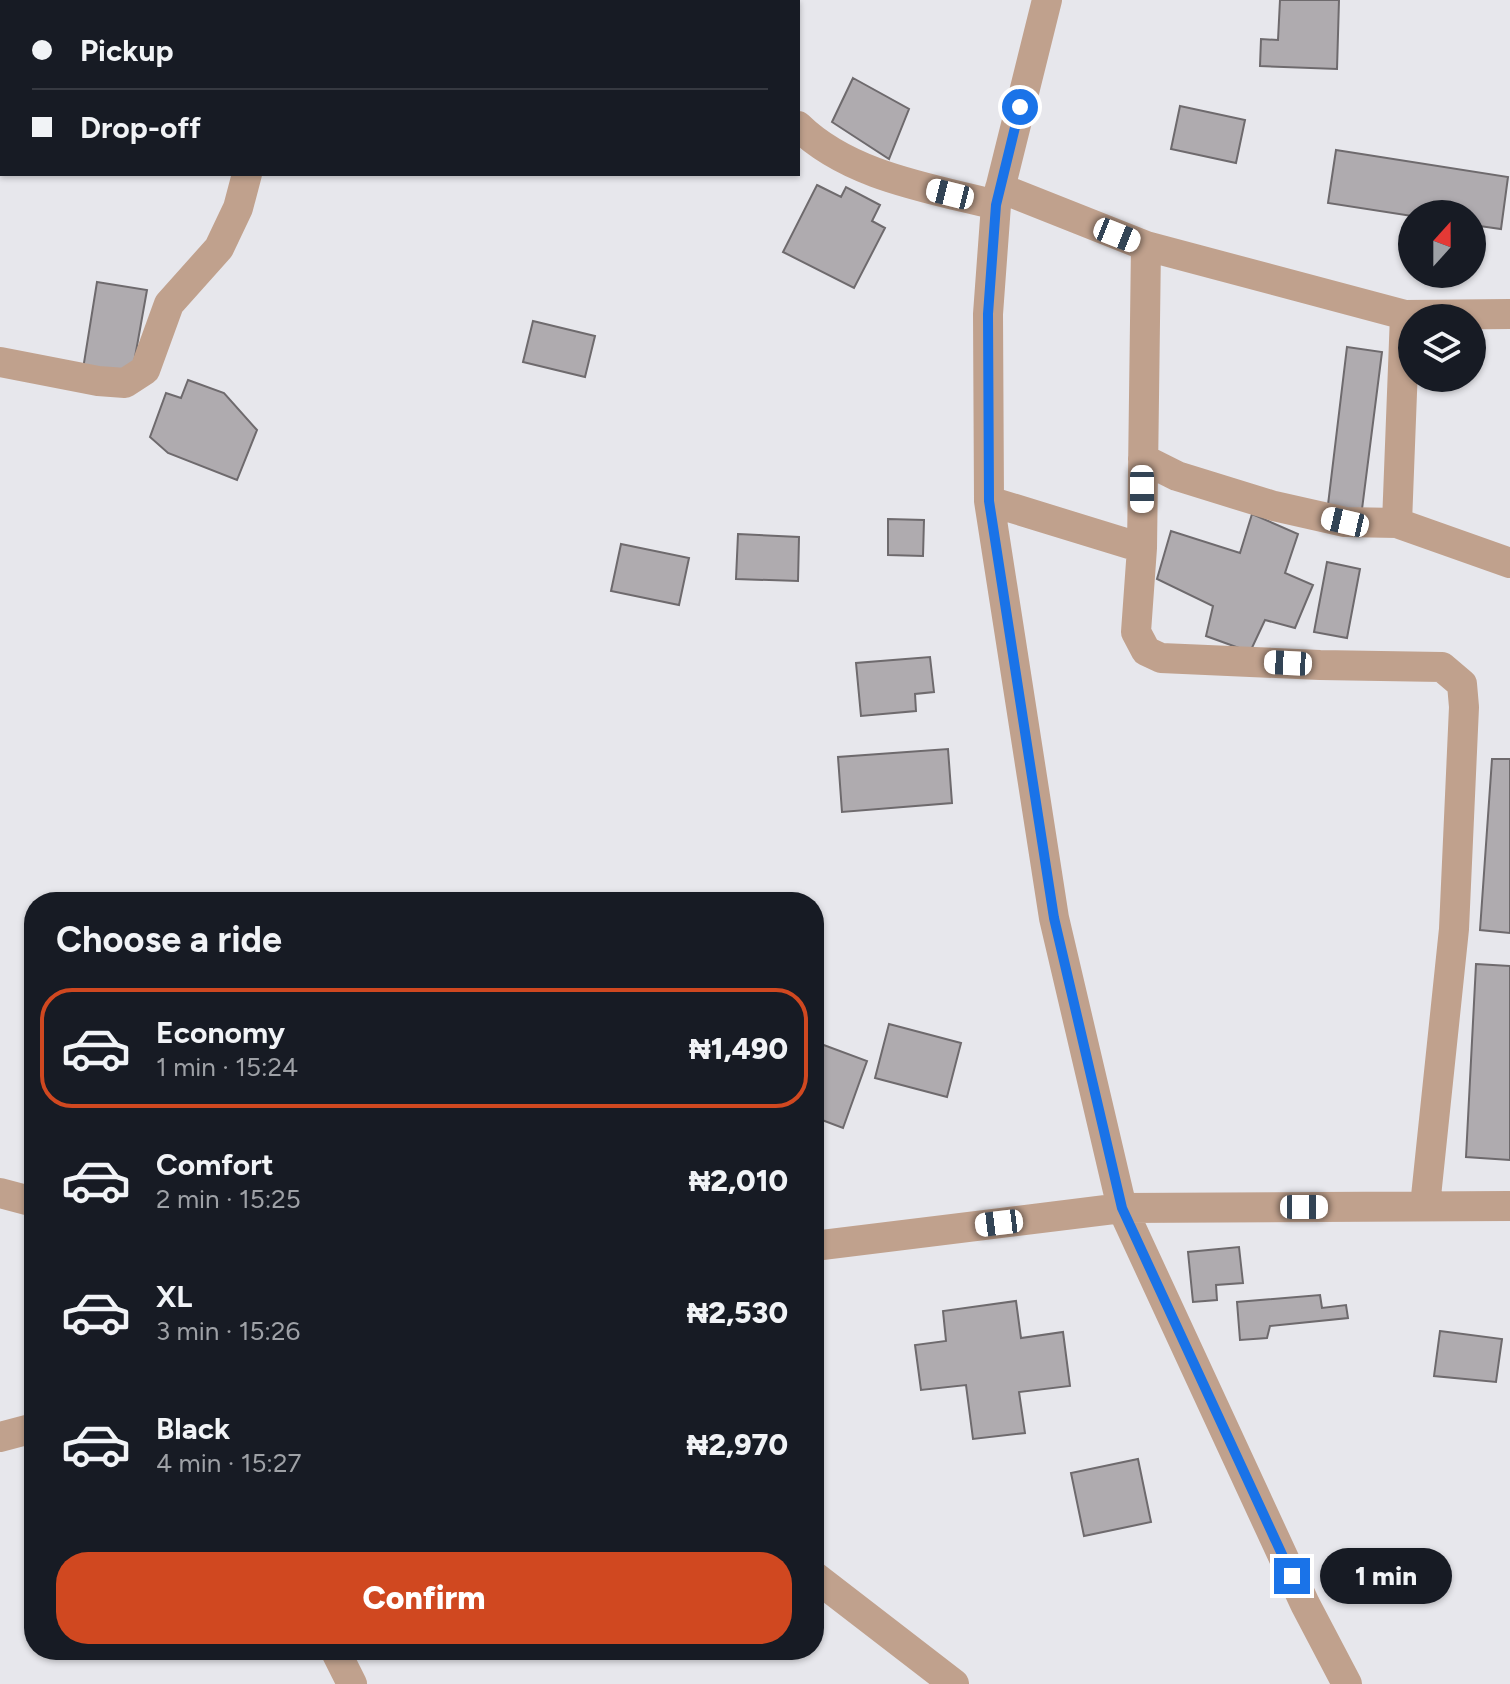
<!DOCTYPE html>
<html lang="en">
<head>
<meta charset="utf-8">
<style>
	body { margin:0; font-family:Figtree,sans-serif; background:#20242c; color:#f1f3f6; height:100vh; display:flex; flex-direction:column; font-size:30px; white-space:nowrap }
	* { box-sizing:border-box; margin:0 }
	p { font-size:26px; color:#9ea1a6 }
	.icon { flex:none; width:44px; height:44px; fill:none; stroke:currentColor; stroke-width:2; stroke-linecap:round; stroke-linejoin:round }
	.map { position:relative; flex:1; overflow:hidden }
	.details { position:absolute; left:24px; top:892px; width:800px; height:768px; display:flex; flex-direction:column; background:#171b24; border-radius:32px; box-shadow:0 2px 6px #0004 }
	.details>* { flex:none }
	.top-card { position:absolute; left:0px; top:0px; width:800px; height:176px; box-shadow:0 2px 6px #0004; display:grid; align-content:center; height:176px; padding:0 32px; background:#171b24 }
	.needle { width:52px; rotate:21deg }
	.fabs { position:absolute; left:1398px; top:200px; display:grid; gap:16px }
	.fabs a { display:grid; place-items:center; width:88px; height:88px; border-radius:50%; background:#171b24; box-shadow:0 2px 6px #0004; font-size:40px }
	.end { position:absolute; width:36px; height:36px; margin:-18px; border:10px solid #1a73e8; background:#fff; box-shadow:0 0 0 4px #fff }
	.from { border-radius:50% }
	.bubble { position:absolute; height:56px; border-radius:28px; background:#171b24; box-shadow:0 2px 6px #0004; font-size:26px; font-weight:800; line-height:56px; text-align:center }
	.car { position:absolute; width:24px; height:48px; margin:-24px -12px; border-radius:10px; box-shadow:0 0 6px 2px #0007; background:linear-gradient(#fff 24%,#345 0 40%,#fff 0 76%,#345 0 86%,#fff 0) }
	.top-card b { display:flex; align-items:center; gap:28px; height:76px; font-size:30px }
	.top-card b+b { border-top:2px solid #363941 }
	.top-card i { width:20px; height:20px; background:#f1f3f6 }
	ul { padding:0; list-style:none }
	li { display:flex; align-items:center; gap:24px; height:120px; margin:0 16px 12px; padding:0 16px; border:4px solid transparent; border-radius:32px }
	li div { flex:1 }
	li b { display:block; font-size:30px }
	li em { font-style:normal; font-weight:800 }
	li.selected { border-color:#d04820 }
	li>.icon { width:72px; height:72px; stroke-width:1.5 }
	h2 { padding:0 32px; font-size:36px; line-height:96px }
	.cta { display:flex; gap:16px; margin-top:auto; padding:16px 32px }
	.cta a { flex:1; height:92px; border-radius:32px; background:#d04820; color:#fff; font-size:32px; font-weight:800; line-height:92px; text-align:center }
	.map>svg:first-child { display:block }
</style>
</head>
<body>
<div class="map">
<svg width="1510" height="1684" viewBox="0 0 1510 1684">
	<rect width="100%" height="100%" fill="#e7e7ec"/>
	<path fill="#afabaf" stroke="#6e6a6d" stroke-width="2" d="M1280,0H1339L1337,69L1260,66L1261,39L1278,40Z
		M853,78L909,109L889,159L832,122Z
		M1180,106L1245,120L1236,163L1171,149Z
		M1336,150L1508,177L1501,229L1472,225V214L1412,216L1328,203Z
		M817,185L841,197L846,187L880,205L872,221L885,228L854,288L783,252Z
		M97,282L147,290L132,374L83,369Z
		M533,321L595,336L585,377L523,362Z
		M1347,347L1382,352L1361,517L1327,513Z
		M188,380L224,393L257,430L237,480L168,453L150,437L166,393L181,398Z
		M1252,514L1298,534L1285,573L1313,585L1295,628L1265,620L1250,652L1206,636L1213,606L1157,579L1171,531L1240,553Z
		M888,519L924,520L923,556L888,555Z
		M738,534L799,537L798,581L736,579Z
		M621,544L689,558L679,605L611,591Z
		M1327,562L1360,569L1347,638L1314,632Z
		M930,657L934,692L915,694L916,711L861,716L856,663Z
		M948,749L952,803L842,812L838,757Z
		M1492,759H1510V933L1480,930Z
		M1476,964L1510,966V1160L1466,1157Z
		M889,1024L961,1043L947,1097L875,1078Z
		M821,1044L867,1061L843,1128L814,1117V1063Z
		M1239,1247L1243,1283L1216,1285L1217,1300L1193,1302L1188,1252Z
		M1320,1295L1322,1308L1346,1305L1348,1318L1270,1326L1267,1338L1240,1340L1237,1302Z
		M1016,1301L1021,1338L1063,1332L1070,1386L1019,1392L1025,1433L973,1439L966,1385L921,1390L915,1345L946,1341L943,1311Z
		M1440,1331L1502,1339L1496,1382L1434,1376Z
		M1138,1459L1151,1522L1084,1536L1071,1473Z"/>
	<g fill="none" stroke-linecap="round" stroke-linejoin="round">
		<path stroke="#c0a18d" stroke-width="30" d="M1047,0L996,205L988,314L989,501L1054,918L1122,1208L1305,1604L1347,1684
			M296,2L297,0
			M798,126C849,176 929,188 996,205
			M1000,188L1146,246L1405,315L1510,314
			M1146,246L1142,548L1136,632L1146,651L1161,658L1320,665L1442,667L1462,684L1464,707L1454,929L1425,1206
			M0,362L98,381L125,383L145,370L169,304L219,248L238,208L247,174
			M1143,459L1177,476L1274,506L1345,522L1397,523L1405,315
			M989,501L1142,548
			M1397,523L1510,563
			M0,1193L34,1202
			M814,1246L1122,1208L1510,1206
			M0,1437L34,1428
			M814,1576L954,1684
			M335,1650L352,1684"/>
	</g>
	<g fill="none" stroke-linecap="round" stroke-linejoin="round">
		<path stroke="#1a73e8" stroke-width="10" d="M1020,107L996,205L988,314L989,501L1054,918L1122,1208L1292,1576"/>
	</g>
</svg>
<div class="fabs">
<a><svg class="needle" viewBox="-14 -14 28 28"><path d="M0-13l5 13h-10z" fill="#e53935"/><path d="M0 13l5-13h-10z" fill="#9ea1a6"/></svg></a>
<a><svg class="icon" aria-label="layers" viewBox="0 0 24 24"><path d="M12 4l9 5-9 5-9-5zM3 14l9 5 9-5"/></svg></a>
</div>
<i class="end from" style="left:1020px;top:107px"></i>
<i class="end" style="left:1292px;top:1576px"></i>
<div class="bubble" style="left:1320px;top:1548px;width:132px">1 min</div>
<i class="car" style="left:950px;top:194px;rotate:284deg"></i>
<i class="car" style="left:1117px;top:235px;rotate:112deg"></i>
<i class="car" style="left:1142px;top:489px;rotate:180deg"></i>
<i class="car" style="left:1345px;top:522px;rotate:283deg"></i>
<i class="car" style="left:1288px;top:663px;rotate:273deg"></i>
<i class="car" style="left:1304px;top:1207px;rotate:90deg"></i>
<i class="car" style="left:999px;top:1223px;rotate:263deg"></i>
<div class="top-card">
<b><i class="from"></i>Pickup</b>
<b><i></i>Drop-off</b>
</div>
<section class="details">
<h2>Choose a ride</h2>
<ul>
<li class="selected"><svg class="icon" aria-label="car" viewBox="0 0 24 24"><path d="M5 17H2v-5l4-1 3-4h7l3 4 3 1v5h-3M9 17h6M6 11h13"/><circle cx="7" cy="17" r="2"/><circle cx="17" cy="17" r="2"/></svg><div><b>Economy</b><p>1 min · 15:24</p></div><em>₦1,490</em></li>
<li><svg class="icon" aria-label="car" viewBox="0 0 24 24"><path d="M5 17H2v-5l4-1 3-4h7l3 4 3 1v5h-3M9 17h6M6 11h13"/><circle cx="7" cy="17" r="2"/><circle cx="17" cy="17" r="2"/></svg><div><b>Comfort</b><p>2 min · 15:25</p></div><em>₦2,010</em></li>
<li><svg class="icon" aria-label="car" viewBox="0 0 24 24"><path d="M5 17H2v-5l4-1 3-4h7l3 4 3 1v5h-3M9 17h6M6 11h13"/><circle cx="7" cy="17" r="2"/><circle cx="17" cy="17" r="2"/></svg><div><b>XL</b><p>3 min · 15:26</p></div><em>₦2,530</em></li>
<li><svg class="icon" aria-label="car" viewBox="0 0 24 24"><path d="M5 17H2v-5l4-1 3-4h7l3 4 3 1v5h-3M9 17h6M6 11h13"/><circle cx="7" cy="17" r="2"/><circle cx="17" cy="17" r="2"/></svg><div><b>Black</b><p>4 min · 15:27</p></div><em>₦2,970</em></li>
</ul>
<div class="cta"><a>Confirm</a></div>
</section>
</div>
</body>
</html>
